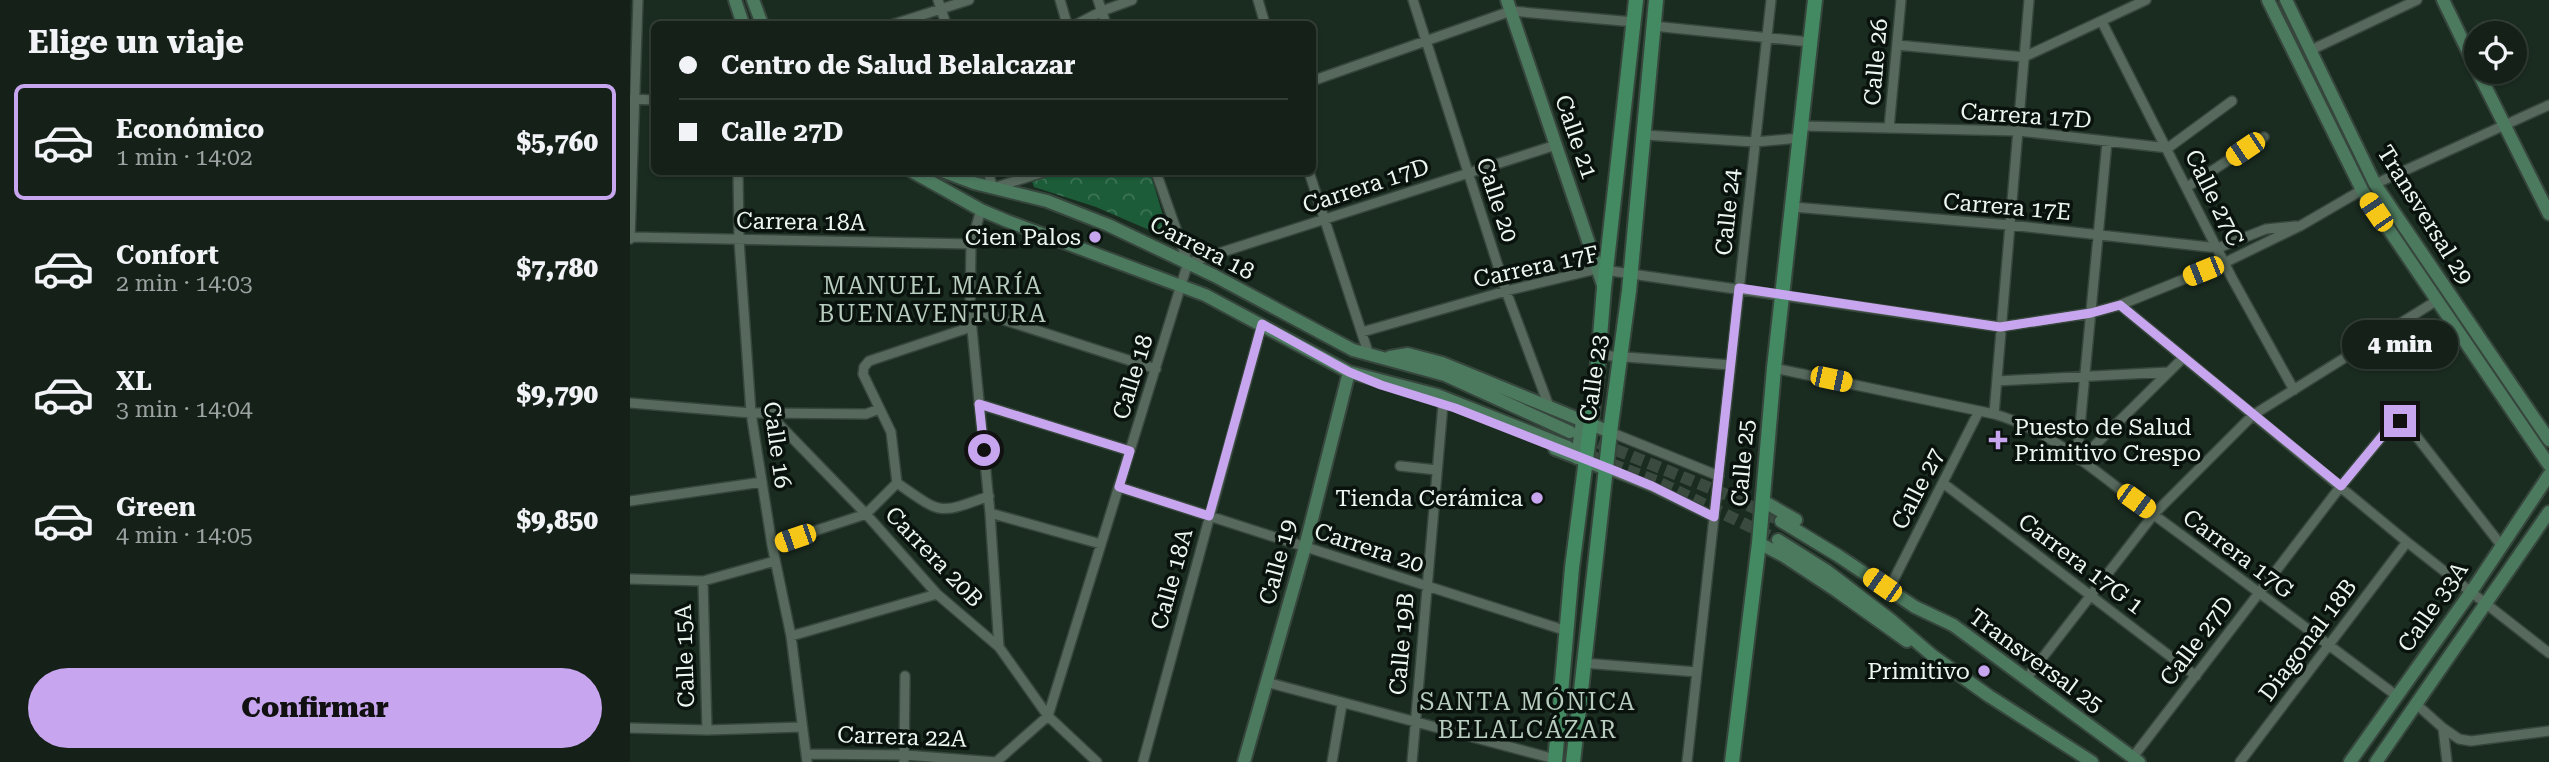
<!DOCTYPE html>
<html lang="es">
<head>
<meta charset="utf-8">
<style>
	body { margin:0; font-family:"Roboto Serif",serif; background:#212d25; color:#f1f3f6; height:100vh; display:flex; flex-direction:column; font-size:26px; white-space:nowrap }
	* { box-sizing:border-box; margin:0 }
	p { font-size:23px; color:#9da3a2 }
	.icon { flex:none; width:38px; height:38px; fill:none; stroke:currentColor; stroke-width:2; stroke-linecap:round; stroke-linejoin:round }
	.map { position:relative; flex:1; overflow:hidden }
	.side { display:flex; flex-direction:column; background:#142018; width:630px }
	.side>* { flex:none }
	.hud { position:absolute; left:21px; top:21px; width:665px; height:154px; border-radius:10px; box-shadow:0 2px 5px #0004,0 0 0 2px #333e37; display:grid; align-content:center; height:154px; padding:0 28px; background:#142018 }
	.fabs { position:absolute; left:1834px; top:21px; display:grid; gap:14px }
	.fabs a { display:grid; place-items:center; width:63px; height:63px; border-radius:50%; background:#142018; box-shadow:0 2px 5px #0004,0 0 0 2px #333e37; font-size:35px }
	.end { position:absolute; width:32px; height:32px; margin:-16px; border:9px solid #c8a6ef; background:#111; box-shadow:0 0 0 4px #111 }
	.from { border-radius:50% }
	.bubble { position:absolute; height:49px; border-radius:24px; background:#142018; box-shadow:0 2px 5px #0004,0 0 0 2px #333e37; font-size:23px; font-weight:800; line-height:49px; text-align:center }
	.car { position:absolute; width:21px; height:42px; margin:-21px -10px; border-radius:9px; box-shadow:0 0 5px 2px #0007; background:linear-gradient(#f5c518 24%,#345 0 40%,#f5c518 0 76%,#345 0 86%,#f5c518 0) }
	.hud b { display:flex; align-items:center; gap:24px; height:66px; font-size:26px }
	.hud b+b { border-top:2px solid #333e37 }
	.hud i { width:18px; height:18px; background:#f1f3f6 }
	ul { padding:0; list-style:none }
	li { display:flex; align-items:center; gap:21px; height:116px; margin:0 14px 10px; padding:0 14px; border:4px solid transparent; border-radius:10px }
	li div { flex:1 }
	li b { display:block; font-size:26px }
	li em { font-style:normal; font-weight:800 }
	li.active { border-color:#c8a6ef }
	li>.icon { width:63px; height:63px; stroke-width:1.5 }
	h2 { padding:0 28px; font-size:32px; line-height:84px }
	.primary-button { display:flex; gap:14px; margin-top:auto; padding:14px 28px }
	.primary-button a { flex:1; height:80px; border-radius:42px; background:#c8a6ef; color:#111; font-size:28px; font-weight:800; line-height:80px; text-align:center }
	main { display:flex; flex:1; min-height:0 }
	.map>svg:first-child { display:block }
</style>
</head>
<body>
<main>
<section class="side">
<h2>Elige un viaje</h2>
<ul>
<li class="active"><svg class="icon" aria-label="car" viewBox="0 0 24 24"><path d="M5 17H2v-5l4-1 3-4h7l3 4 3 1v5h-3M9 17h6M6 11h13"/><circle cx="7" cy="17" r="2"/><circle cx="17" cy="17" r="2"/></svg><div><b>Económico</b><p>1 min · 14:02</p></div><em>$5,760</em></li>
<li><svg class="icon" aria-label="car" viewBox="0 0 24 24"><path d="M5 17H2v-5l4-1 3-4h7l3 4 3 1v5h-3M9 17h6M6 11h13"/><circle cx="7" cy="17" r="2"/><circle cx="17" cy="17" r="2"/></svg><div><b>Confort</b><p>2 min · 14:03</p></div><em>$7,780</em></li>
<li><svg class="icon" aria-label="car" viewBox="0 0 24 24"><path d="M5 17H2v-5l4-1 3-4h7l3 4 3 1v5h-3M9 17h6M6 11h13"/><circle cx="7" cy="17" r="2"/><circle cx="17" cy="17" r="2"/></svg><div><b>XL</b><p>3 min · 14:04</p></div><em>$9,790</em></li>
<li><svg class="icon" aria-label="car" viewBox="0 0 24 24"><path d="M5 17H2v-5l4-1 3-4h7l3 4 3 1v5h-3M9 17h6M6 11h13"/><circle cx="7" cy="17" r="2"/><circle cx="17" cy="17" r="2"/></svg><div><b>Green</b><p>4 min · 14:05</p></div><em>$9,850</em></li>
</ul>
<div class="primary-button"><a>Confirmar</a></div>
</section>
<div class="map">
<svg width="1919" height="762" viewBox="0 0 1919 762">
	<defs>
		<pattern id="park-crowns" width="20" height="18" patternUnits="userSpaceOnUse" patternTransform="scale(1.75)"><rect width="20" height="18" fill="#1c5c39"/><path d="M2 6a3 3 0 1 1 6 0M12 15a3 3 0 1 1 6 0" fill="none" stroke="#3d7456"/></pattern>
	</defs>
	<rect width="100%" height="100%" fill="#1a2b20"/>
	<path fill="url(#park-crowns)" d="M422,172H520L540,239L466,207L404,187L401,179Z"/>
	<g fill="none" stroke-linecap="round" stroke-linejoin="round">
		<path stroke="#3a4a3f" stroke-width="12" stroke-dasharray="12 6" stroke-linecap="butt" d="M952,436L1097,495L1151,521
			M947,451L1026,481L1148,540"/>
		<g stroke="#37463d" stroke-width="12">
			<path id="street" d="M308,0L316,24
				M430,0L437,24
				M468,0L476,24
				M628,0L635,24
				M783,0L876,291L920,409
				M1472,22L1603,280L1664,390
				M264,24L339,0
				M447,24L472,11L502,0
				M1023,26L1180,42
				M1267,45L1394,57L1516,0
				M1681,50L1787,0
				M682,81L881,11L1004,22
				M2,99L24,100
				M1172,126L1388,131L1538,148L1602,101
				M1259,128L1271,0
				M1015,135L1125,142L1170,138
				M108,172L109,240L121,413L142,545L161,636L177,762
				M358,172L363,188L414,172
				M679,172L739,355
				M1745,184L1919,105
				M1557,187L1634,137
				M1163,207L1379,225L1588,248L1636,229L1666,226
				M351,210L341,244L340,309L360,513L369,647
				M0,237L341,244
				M0,239L8,0
				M558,263L926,145
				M1490,305L1777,542L1919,653
				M340,309L526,369
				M732,332L876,291L967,269L1370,327L1461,313L1490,305L1594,263L1670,226L1732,190
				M969,355L1101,365
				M1144,368L1364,414C1418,429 1465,471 1509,504C1596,567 1681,632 1767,696
				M1367,381L1539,372
				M0,403L121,413L236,414L249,409
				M349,404L500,451
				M138,413L236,514L307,594L369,647L418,716L467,762
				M1364,414L1399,0
				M980,432L1089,476
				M1447,458L1477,142
				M1450,460L1553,358
				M770,466L807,470
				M976,469L1022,487L1084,517
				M267,483L261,432L233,374L234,367L239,361L341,327
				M267,483C312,514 307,515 359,496
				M1313,483L1566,676
				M489,487L937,631
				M0,501L132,482
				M360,513L471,544
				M142,545L236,514L267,483
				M0,579L73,581L145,561
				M73,581L77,730
				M1262,583L1349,411
				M161,636L307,594
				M953,663L1067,672
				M1396,679L1524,514L1623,415L1806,301
				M636,682L925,759
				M1785,703L1813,728L1817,762
				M0,728L77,730L172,727
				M1813,728L1829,739L1841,741L1919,731
				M176,754L275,755L366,762
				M1503,757L1711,486L1763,423L1770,421L1776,423L1871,545
				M274,762L275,676
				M366,762L418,716L556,269L558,263L526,172
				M513,762L632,324
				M702,762L712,704
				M782,762L813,404
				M1057,762L1141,0
				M1610,762L1777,542"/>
		</g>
		<g stroke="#37463d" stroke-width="16">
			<path id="secondary" d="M105,0L113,24
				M123,0L132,24
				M877,0L974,288
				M1638,0L1732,190L1919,465
				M1656,0L1745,184L1919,440
				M1813,0L1846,68
				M1848,72L1919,214
				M283,172L351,210L377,221L575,295L719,372L807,395L938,447
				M315,172L344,183L417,201L478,225L585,276L723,350L815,375L940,432
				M760,357L778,354L812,363L980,432
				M925,449L976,469
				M947,458L952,421
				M1133,501L1166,520
				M1151,521L1207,555L1285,607L1323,625L1509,762
				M1148,540L1197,571L1261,620L1303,656L1359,696L1462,762
				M1129,543L1154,556L1207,591L1277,641
				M614,762L675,547L719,372
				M1720,762L1841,592L1919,475
				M1746,762L1919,512"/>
		</g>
		<g stroke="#37463d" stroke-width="18">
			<path id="primary" d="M925,762L942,568L967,374L974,288L1006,0
				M943,762L980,432L999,291L1026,0
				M1102,762L1129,543L1144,368L1185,0"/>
		</g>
		<use href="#street" stroke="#56695c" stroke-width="9"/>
		<use href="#secondary" stroke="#4c7a5f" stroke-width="12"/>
		<use href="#primary" stroke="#438a62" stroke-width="14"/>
	</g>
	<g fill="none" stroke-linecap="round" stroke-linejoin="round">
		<path stroke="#c8a6ef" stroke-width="9" d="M354,450L349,404L500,451L489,487L579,516L632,324L719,372L751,385L825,408L988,472L1022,486L1084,517L1109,288L1370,327L1461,313L1490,305L1711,486L1763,423L1770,421"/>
	</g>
	<g fill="#c8a6ef" stroke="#0a120d" stroke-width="2.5">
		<circle cx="465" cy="237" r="7"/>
		<path d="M1364.5 429.5h7v7h7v7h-7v7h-7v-7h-7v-7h7z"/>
		<circle cx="907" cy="498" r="7"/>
		<circle cx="1354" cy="671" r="7"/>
	</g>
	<g text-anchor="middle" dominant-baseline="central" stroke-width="7" stroke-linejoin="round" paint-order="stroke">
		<g font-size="23" fill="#ecf7f0" stroke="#0a120d">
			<text transform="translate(1246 62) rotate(-85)">Calle 26</text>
			<text transform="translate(1396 116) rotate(4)">Carrera 17D</text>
			<text transform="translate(946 137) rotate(71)">Calle 21</text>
			<text transform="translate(736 186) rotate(-18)">Carrera 17D</text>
			<text transform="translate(1584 198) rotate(64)">Calle 27C</text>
			<text transform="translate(867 200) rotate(72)">Calle 20</text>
			<text transform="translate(1377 207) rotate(5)">Carrera 17E</text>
			<text transform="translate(1098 212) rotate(-84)">Calle 24</text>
			<text transform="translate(1795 215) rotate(58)">Transversal 29</text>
			<text transform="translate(171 222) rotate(1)">Carrera 18A</text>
			<text transform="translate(572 248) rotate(27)">Carrera 18</text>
			<text transform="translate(906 267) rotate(-12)">Carrera 17F</text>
			<text transform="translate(503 377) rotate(-73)">Calle 18</text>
			<text transform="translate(964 378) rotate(-82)">Calle 23</text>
			<text transform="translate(147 445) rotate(82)">Calle 16</text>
			<text transform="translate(1113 463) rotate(-85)">Calle 25</text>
			<text transform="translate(1288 489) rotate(-63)">Calle 27</text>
			<text transform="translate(739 548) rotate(18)">Carrera 20</text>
			<text transform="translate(1608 554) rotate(37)">Carrera 17G</text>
			<text transform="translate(304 557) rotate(46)">Carrera 20B</text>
			<text transform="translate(648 562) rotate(-75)">Calle 19</text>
			<text transform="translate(1451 564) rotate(37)">Carrera 17G 1</text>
			<text transform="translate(542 579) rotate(-75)">Calle 18A</text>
			<text transform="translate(1803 607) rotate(-55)">Calle 33A</text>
			<text transform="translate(1678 640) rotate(-53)">Diagonal 18B</text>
			<text transform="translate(1567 641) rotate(-53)">Calle 27D</text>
			<text transform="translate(772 644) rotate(-85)">Calle 19B</text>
			<text transform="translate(55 656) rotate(-92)">Calle 15A</text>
			<text transform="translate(1406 661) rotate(36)">Transversal 25</text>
			<text transform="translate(272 737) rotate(2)">Carrera 22A</text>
		</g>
		<g font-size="23" fill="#ecf7f0" stroke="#0a120d" text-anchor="end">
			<text x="451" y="237">Cien Palos</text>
			<text x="1384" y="427" text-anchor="start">Puesto de Salud<tspan x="1384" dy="26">Primitivo Crespo</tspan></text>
			<text x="893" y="498">Tienda Cerámica</text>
			<text x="1340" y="671">Primitivo</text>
		</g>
		<g font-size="24" letter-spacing="2" fill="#b8cdbf" stroke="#0a120d">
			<text x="303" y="286">MANUEL MARÍA<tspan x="303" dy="28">BUENAVENTURA</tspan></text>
			<text x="898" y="702">SANTA MÓNICA<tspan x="898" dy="28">BELALCÁZAR</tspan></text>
		</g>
	</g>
</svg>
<div class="fabs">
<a><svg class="icon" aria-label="locate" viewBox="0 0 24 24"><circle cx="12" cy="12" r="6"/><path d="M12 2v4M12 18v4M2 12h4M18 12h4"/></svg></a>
</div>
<i class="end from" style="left:354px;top:450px"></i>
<i class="end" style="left:1770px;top:421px"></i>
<div class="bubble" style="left:1712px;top:320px;width:116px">4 min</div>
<i class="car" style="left:1615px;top:149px;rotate:236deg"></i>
<i class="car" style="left:1746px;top:212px;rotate:326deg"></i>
<i class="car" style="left:1573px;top:271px;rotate:248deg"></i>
<i class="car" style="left:1201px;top:379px;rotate:102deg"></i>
<i class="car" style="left:1506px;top:501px;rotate:126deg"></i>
<i class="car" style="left:165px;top:538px;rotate:251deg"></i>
<i class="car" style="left:1252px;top:585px;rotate:305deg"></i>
<div class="hud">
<b><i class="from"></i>Centro de Salud Belalcazar</b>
<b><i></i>Calle 27D</b>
</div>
</div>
</main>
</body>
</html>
